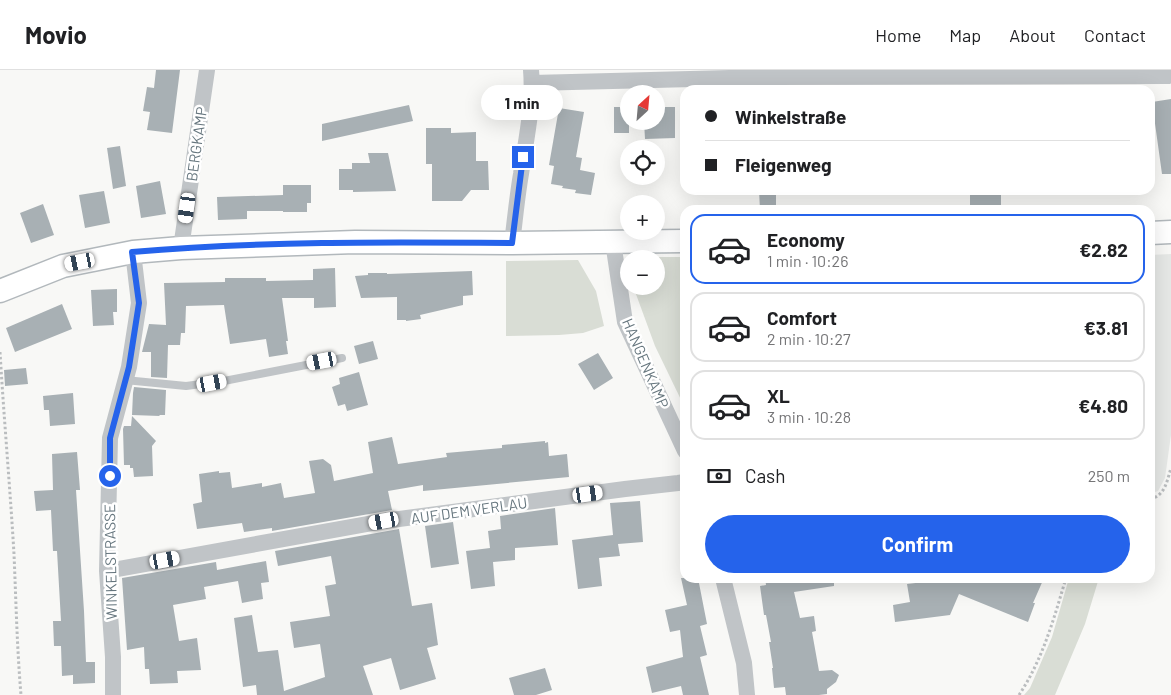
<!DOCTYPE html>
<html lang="en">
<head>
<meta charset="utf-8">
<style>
	body { margin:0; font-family:Barlow,sans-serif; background:#f2f2f2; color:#202124; height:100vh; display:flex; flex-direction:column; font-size:19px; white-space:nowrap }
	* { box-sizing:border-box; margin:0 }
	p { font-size:16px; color:#757577 }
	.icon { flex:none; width:28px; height:28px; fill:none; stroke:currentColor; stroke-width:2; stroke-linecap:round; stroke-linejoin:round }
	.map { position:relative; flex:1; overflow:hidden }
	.sheet { position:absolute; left:680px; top:135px; width:475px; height:378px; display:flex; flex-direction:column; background:#fff; border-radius:15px; box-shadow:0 5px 20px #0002 }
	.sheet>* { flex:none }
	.hud { position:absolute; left:680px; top:15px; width:475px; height:110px; border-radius:15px; box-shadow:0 5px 20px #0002; display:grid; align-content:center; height:110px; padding:0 25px; background:#fff }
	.needle { width:32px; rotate:26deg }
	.buttons { position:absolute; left:620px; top:15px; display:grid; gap:10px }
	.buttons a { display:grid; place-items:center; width:45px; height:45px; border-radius:50%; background:#fff; box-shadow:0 5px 20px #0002; font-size:25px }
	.end { position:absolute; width:22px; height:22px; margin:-11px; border:6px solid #2563eb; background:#fff; box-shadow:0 0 0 2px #fff }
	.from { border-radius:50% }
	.bubble { position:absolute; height:35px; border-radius:18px; background:#fff; box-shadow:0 5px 20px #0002; font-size:16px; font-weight:700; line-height:35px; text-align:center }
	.car { position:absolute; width:15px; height:30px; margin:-15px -8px; border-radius:6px; box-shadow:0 0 4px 1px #0007; background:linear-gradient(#fff 24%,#345 0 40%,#fff 0 76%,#345 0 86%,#fff 0) }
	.hud b { display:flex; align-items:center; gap:18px; height:48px; font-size:19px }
	.hud b+b { border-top:1px solid #e0e0e0 }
	.hud i { width:12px; height:12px; background:#202124 }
	ul { padding:9px 0 0; list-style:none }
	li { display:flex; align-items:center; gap:15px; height:70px; margin:0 10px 8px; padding:0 15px; border:2px solid #e0e0e0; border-radius:15px }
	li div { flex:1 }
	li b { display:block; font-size:19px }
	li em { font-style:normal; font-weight:700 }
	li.current { border-color:#2563eb }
	li>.icon { width:45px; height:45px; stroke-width:1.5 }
	.pay { display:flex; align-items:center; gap:12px; height:55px; padding:0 25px; font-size:19px }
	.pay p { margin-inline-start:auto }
	.action { display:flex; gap:10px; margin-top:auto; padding:10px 25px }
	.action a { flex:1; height:58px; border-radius:30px; background:#2563eb; color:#fff; font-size:20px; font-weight:700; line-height:58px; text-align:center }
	header { display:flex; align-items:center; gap:30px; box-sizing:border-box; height:70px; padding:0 25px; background:#fff; border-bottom:1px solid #e0e0e0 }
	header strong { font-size:24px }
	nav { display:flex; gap:28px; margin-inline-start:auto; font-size:18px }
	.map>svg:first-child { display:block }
</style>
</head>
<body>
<header>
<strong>Movio</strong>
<nav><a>Home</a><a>Map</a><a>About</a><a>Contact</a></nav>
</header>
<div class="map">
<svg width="1171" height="625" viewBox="0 0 1171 625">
	<rect width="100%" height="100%" fill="#f8f8f6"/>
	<path fill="#e6e8e6" d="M1171,184V365L1165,408L1158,421L1150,424V185Z"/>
	<path fill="#d9ddd5" d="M655,187H685V338L655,276L633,216H656V189H651Z
		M578,190L596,221L604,256L583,263L559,265L506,266V191Z
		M1069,508H1099L1085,554L1055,625H1024L1030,618L1052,567Z"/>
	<path fill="#a8b0b4" d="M156,0H180L172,63L147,60L150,42L143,41L147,17L154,18Z
		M1171,29V104H1162L1152,32Z
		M409,35L413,51L322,71V54Z
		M614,37H629V63H614Z
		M656,37H675V68L645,69L644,51H656Z
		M559,38L584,42L576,87L582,88L580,100L595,103L591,125L575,123L576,120L562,118L563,116L551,114L554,96L549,95Z
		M426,58H451V63L476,62V91H488L489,120H471L462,131H432V94H426Z
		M120,76L126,116L113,119L107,78Z
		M368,83H388L396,121L353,122V120H339V99H352V93H370Z
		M160,111L166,144L141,148L136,116Z
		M283,115H311V133H307V142H283V141H247V149L218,150L217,127L283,125Z
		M759,120H776V140H760Z
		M970,120H1001V139H970Z
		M104,121L110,153L85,158L79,125Z
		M43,134L54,165L31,173L20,143Z
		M335,198L336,237L314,238V228H282L288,271H286L288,284L269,287L266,269L230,274L224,235L186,236L185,263H181L180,275H168L167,308L151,307V282H142L149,254L166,255L164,213L225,212V208H266V211L313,210V199Z
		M472,201L473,225L463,226V235L420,245L421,249L406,251V250H397V227L361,228L355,206L368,205V203H387V204Z
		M117,219V242H113L114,255L93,256L91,220Z
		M62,234L72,259L15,282L6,258Z
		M373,271L378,289L359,294L354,276Z
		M598,283L613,308L594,320L578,294Z
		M26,298L28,314L5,316L4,300Z
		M359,302L368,335L347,341L345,334L338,336L332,317L340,314L339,308Z
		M134,317L166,320L165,345H159L160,346L132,345L133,323Z
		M73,323L75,354L50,356L49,340H44L43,326Z
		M132,346L156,371L152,376L153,406L134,407L133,398H130V395H124L123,359L124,356H131Z
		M392,367L398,394L447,387L446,383L502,378V375L545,371V373L548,372L549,386L567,384L569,407L423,421V415L388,421L392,440L272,461V458L244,462L242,453L197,459L193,434L202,432L199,404L219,401V403L230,402L232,418L262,413V417L281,413L284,428L315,423L309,391L323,389L331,395L334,411L373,403L368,372Z
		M77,382L80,420H76L84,541L86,592H95V613L73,614V605L62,606L61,576H54L53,551H61L57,481H53L51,440L36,441L34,421L53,420L52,384Z
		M640,431L643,472L618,474L620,486L599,488L602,516L578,519L572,470L613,465L610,433Z
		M555,438L558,475L515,478V490L493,492L495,516L471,519L466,481L490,478L488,461L501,459L500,446Z
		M453,452L459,494L431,498L425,456Z
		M399,459L412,536L432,533L438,575L427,578L436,609L400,620L391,588L363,596L373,625H257L256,615L243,617L234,548L252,545L258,582L278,580L284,621L325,607L320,574L294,578L290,552L330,546L325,516L336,514L331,486L278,496L275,481Z
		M266,491L269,512L261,513L263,529L242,533L238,511L204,517L206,529L173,535L179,571L197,568L201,600L177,601L178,613L150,614L149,599H145L144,577L127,580L122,508L216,492L217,500Z
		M681,508H698L707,554L700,556L707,585L700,587L709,625H683L681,616L652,623L646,597L683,587L680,560L670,562L665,540L687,535Z
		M765,508H834V516L794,522L800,548L814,546L816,561L812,562L819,601L832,600L839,605L836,612L827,619V624L819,625H786L785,617L774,618L772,598H773L769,572H771L766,545H764L760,516L766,515Z
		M926,508H1044L1033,533H1035L1028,552L959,524L950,545L895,552L893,535L910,532L907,514L924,512Z
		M545,598L552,620L536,625H514L509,608Z"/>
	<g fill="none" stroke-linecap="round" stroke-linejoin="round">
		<g stroke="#b2b8bc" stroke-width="25">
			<path id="secondary" d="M1150,163L1171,162
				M0,221L63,196L133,182L181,178L355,172L512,173L685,171"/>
		</g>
		<path stroke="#babdbf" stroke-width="3" stroke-dasharray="2.5 2.5" stroke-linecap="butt" d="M0,282C4,349 10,417 14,484C16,531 17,578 21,625
			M1150,429C1165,426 1167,411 1171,398
			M1019,625C1043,589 1054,548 1066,508"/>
		<path stroke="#c0c4c7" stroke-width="8" d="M769,20V7
			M125,310L186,316L224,311L342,288"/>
		<path stroke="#c0c4c7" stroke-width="16" d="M532,13L769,7L1168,6L1171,4
			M613,172L625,252L685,381
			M512,173C515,150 517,127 521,104C526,69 534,35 531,0
			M181,178L207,0
			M107,501L384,451L625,419L678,413L685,412
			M723,508L744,593L747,625
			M113,625V587L107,501L110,368L129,297L139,233L133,182"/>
		<use href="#secondary" stroke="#fff" stroke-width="22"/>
	</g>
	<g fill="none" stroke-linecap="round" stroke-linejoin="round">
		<path stroke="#2563eb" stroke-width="6" d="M110,406V368L129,297L139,233L132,182C259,171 385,172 512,173L523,87"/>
	</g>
	<g text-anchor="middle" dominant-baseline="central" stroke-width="5" stroke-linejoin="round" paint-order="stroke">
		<g font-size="15" fill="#66767e" stroke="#fff">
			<text transform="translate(196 74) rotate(-82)">BERGKAMP</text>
			<text transform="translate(646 293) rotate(67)">HANGENKAMP</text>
			<text transform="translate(469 440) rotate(-8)">AUF DEM VERLAU</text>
			<text transform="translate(110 492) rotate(-91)">WINKELSTRASSE</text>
		</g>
	</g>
</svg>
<div class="buttons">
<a><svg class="needle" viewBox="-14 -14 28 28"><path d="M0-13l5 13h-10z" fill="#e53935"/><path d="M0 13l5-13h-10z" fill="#757577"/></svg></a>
<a><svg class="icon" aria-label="locate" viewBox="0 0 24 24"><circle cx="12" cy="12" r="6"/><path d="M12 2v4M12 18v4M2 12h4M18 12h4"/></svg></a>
<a>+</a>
<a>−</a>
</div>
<i class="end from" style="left:110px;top:406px"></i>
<i class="end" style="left:523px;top:87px"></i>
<div class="bubble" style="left:481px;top:15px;width:82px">1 min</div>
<i class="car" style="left:187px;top:138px;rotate:188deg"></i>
<i class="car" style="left:80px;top:192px;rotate:259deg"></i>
<i class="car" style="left:322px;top:291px;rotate:259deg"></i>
<i class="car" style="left:212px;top:313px;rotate:80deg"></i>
<i class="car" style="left:588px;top:424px;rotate:82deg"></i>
<i class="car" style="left:384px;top:451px;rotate:260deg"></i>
<i class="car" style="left:165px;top:490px;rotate:80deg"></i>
<div class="hud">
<b><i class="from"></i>Winkelstraße</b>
<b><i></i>Fleigenweg</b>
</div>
<section class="sheet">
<ul>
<li class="current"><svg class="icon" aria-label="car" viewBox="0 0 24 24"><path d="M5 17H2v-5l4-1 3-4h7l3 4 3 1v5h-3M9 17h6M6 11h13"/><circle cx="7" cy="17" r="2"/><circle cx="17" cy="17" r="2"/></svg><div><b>Economy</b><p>1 min · 10:26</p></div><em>€2.82</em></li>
<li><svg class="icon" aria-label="car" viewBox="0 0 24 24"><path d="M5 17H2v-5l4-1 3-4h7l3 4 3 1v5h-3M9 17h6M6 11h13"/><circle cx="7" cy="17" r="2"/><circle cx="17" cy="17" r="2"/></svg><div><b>Comfort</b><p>2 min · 10:27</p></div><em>€3.81</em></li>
<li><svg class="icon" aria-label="car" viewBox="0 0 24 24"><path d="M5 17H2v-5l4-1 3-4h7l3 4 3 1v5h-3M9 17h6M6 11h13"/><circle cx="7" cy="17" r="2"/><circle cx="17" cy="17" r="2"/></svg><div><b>XL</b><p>3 min · 10:28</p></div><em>€4.80</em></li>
</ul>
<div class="pay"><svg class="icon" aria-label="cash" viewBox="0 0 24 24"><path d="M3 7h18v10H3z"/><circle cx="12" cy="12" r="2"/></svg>Cash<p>250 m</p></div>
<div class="action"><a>Confirm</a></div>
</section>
</div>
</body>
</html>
